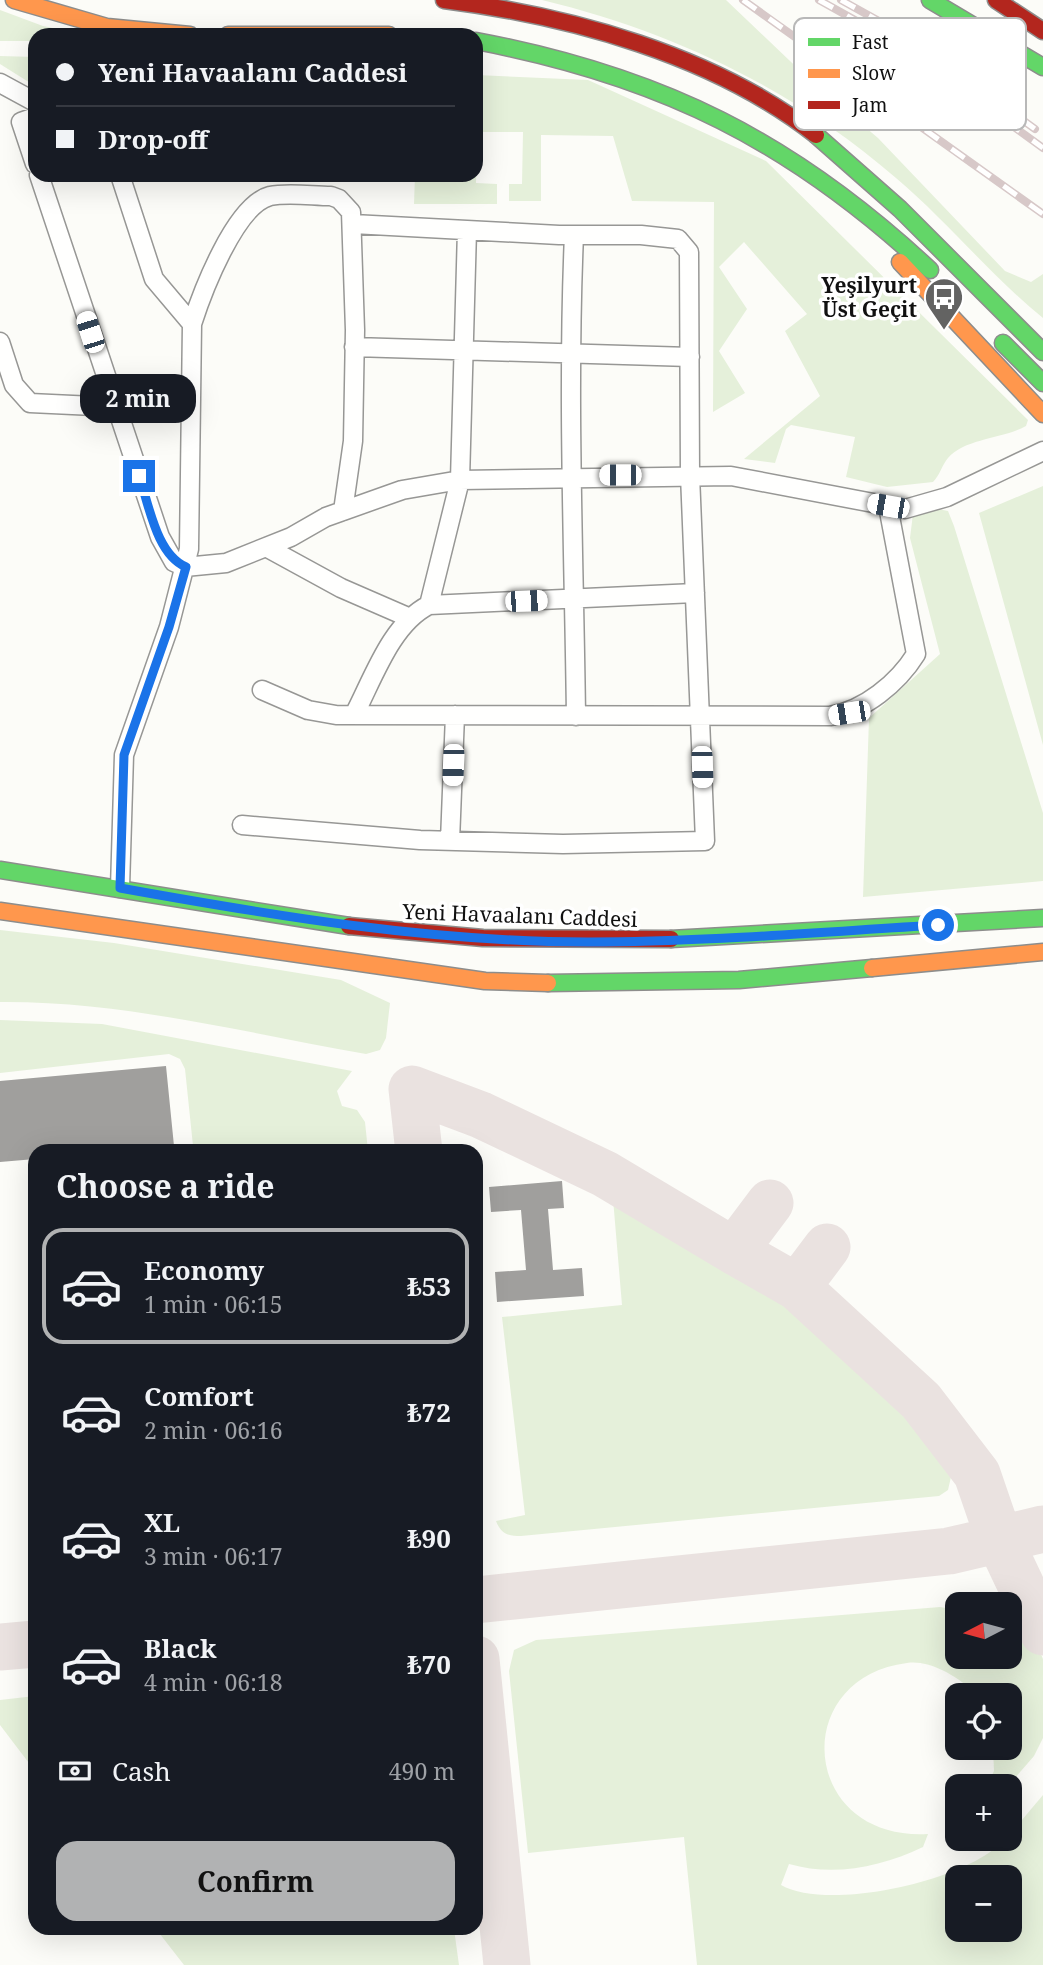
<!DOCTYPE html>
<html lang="en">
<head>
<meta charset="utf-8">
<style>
	body { margin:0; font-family:"Noto Serif",serif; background:#242831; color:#f1f3f6; height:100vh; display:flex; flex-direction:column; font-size:26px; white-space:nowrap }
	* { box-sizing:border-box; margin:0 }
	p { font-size:23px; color:#9ea1a6 }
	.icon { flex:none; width:38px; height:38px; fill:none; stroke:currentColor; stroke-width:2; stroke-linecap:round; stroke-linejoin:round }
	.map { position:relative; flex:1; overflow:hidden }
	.side { position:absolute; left:28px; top:1144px; width:455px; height:791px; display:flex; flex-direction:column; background:#171b24; border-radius:21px; box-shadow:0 7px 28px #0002 }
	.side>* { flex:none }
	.guide { position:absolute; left:28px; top:28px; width:455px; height:154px; border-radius:21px; box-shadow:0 7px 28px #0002; display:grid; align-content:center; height:154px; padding:0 28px; background:#171b24 }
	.needle { width:46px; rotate:264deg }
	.fabs { position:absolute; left:945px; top:1592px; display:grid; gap:14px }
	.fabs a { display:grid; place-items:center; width:77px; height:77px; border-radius:14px; background:#171b24; box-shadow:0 7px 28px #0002; font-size:35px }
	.end { position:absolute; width:32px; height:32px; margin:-16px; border:9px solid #1a73e8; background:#fff; box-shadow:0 0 0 4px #fff }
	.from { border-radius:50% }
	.bubble { position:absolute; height:49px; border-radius:21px; background:#171b24; box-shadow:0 7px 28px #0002; font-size:23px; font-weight:700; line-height:49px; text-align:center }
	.car { position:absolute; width:21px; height:42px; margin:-21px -10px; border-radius:9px; box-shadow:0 0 5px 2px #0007; background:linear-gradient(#fff 24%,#345 0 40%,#fff 0 76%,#345 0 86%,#fff 0) }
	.guide b { display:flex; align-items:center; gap:24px; height:66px; font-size:26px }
	.guide b+b { border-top:2px solid #363941 }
	.guide i { width:18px; height:18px; background:#f1f3f6 }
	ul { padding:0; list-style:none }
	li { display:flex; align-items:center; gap:21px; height:116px; margin:0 14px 10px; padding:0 14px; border:4px solid transparent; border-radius:21px }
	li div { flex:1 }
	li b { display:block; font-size:26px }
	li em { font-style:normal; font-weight:700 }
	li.current { border-color:#b1b2b3 }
	li>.icon { width:63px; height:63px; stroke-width:1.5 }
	h2 { padding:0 28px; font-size:32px; line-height:84px }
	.pay { display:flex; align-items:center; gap:18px; height:77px; padding:0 28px; font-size:26px }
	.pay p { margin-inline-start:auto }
	.primary-button { display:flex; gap:14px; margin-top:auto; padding:14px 28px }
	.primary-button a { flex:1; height:80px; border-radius:21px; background:#b1b2b3; color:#111; font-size:28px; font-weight:700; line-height:80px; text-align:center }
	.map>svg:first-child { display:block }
</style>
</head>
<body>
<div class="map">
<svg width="1043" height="1965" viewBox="0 0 1043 1965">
	<rect width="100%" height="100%" fill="#fcfcf8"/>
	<path fill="#e5f0da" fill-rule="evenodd" d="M542,0H726L812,82L878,138L1005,271L1031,282L1043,274V318C990,275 948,222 896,178C793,89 674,32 542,0Z
		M0,10L43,26L87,35H35V41H0Z
		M0,56L35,57V86L0,64Z
		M476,75L588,80L766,161L1028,420L1026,426C1003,439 966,438 948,458C942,465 940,475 933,482L887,487L846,477L855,437L791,425L786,429L775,463L744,459L820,396L785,331L807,314L744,242L719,267L747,309L719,351L745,393L713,412L714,202L632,201L613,136L541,135V201H509V184H522L523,132H477L476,183L497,184V204H414L415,175H476Z
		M1043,486V745L979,513Z
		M928,507L948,511L954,526L1043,813V881L863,897L869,718L940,654L910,538L913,514Z
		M0,930L114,943L341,980L390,1003L386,1038L380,1050L366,1054C245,1033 124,1001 0,1002Z
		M0,1020L102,1024L352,1071L337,1091L342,1106L357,1110L365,1122L368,1151H180V1148L193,1146L185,1069L180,1059L169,1054L0,1073Z
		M612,1187L763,1284L863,1365L940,1440L953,1468L948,1490L939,1496L521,1536C508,1536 501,1534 496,1521L525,1515L502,1317L622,1305Z
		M940,1607L957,1610V1657H1010V1631L1040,1652L1043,1659V1738L1034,1756L1007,1787H986L994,1771L993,1748H1010V1696C1002,1696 984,1699 977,1696C975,1694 969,1688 966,1685C950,1673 928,1660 907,1663C788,1678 800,1841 928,1834L923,1847C881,1867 834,1877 789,1864L781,1885C828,1912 969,1881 1005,1839H1010V1834L1043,1795V1965H697L684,1837L528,1853L509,1671L514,1650L536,1640ZM957,1878H1010V1930H957Z
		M35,1696V1771L0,1725V1700Z
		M156,1929H454L459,1965H184Z"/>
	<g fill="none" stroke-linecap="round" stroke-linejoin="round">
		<path stroke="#eae2e0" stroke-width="47" d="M419,1152L412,1089L481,1115L605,1174L734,1251L770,1203
			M734,1251L797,1287L827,1247
			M797,1287L921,1401L977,1474L1000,1541L1043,1632
			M476,1600L949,1551L1043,1529
			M0,1647L35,1644
			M476,1659L507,1965"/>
	</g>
	<path fill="#a09f9d" d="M166,1066L174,1146L115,1152H35V1159L0,1162V1081Z
		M562,1181L564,1208L548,1209L553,1270L582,1268L584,1296L497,1302L495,1272L526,1270L521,1210L491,1212L489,1187Z"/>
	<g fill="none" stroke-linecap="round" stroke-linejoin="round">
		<g stroke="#979795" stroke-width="21">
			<path id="street" d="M0,83L35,102
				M35,117L21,122L35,164
				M39,175L160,537L174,562L185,567L226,563L291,537L326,517L402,490L460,480L731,476L905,509L947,497L1043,451
				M120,175L154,279L192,324
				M574,235C567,395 574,556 576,716
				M0,342L14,385L30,403L94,406L116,411
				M354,347L690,357
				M266,547L341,588L410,618
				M429,605L460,480L467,230
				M262,690L308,710L336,715L830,716C864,711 898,683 916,654L888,506
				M354,715C373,679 391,624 429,605L695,593
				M242,825L420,840L563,844L705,841L690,475L689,252L678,239L641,235H559L353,224
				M450,841L455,715
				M120,888L124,755L169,627L189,549L192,324C202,293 235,205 270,196C288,192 313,196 331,196L339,199L351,212L355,330L353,441L343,511"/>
		</g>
		<g stroke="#8d8d8c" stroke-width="19">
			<path id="fast" d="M930,0L1043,67
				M476,41C661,76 792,141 930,270
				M816,135L900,209L1043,352
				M1003,343L1043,383
				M0,870L349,926
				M671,939L1043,918
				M548,983L739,980L872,968"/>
		</g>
		<g stroke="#8d8d8c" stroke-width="19">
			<path id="slow" d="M14,0L107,27L190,35
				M228,35H389
				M900,262L1043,414
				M0,911L485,981L548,983
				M872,968L1043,952"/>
		</g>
		<g stroke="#8d8d8c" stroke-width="19">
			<path id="jam" d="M444,0C570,16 714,55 816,135
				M996,0L1043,31
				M349,926L483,938L671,939"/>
		</g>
		<use href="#street" stroke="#fffffe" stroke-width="18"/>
		<use href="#fast" stroke="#63d668" stroke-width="16"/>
		<use href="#slow" stroke="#ff974d" stroke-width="16"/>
		<use href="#jam" stroke="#b3261e" stroke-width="16"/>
		<g stroke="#d7c8c8" stroke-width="8">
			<path id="rail" d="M743,0L1043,214
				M819,0L907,49L1043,148
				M841,0L895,30
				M944,63L1035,129"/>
		</g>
		<use href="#rail" stroke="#fff" stroke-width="5" stroke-dasharray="16" stroke-linecap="butt"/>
	</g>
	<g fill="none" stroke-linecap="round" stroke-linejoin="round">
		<path stroke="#1a73e8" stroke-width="9" d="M139,476C149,504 156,554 186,567L169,627L124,755L120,888C275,916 431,942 588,942C705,942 821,932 938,925"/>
	</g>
	<defs>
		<g id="bus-pin" transform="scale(2.0125)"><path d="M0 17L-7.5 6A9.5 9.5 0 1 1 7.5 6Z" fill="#636362" stroke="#fff"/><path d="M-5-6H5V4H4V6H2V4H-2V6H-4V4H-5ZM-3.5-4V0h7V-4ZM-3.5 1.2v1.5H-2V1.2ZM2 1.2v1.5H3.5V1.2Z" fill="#fff"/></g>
	</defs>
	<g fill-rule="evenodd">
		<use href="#bus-pin" x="944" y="297"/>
	</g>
	<g text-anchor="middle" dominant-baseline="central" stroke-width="7" stroke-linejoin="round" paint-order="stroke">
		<g font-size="21" font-weight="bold" fill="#111" stroke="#fff" text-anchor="end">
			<text x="917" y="285">Yeşilyurt<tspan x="917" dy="24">Üst Geçit</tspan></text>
		</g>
		<g font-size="21" fill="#111" stroke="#fff">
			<text transform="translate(520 915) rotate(2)">Yeni Havaalanı Caddesi</text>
		</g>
	</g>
	<rect x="794" y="18" width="232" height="112" rx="10" fill="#fff" stroke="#b8b8b8" stroke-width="2"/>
	<rect x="808" y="38" width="32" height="8" fill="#63d668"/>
	<rect x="808" y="69" width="32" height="9" fill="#ff974d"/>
	<rect x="808" y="101" width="32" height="8" fill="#b3261e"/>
	<g font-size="19" fill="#111">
		<text x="852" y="49">Fast</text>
		<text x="852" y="80">Slow</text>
		<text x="852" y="112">Jam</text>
	</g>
</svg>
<div class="fabs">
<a><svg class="needle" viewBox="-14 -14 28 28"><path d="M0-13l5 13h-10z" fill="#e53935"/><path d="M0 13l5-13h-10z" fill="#9ea1a6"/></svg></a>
<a><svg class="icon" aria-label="locate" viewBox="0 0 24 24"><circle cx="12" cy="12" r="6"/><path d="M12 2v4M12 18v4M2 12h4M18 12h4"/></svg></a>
<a>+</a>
<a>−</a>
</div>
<i class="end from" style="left:938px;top:925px"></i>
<i class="end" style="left:139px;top:476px"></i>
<div class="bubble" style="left:80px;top:374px;width:116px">2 min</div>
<i class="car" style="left:90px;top:332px;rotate:342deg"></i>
<i class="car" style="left:620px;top:475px;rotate:270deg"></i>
<i class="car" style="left:888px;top:506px;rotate:280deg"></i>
<i class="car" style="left:526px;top:601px;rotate:88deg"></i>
<i class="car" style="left:849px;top:713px;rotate:261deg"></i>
<i class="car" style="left:453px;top:765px;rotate:182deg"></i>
<i class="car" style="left:702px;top:767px;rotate:178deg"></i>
<div class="guide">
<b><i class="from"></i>Yeni Havaalanı Caddesi</b>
<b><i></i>Drop-off</b>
</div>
<section class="side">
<h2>Choose a ride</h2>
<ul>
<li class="current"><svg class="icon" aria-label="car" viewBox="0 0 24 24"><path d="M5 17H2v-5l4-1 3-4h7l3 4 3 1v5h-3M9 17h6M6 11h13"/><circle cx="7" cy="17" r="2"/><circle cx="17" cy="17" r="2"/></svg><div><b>Economy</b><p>1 min · 06:15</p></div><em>₺53</em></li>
<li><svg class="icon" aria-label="car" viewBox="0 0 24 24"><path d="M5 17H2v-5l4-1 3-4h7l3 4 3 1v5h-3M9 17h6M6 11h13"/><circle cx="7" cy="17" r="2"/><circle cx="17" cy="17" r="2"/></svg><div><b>Comfort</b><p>2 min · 06:16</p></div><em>₺72</em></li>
<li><svg class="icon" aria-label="car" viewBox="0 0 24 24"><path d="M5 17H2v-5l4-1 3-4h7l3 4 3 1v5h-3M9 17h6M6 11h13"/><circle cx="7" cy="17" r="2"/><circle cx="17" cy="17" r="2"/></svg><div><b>XL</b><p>3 min · 06:17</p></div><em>₺90</em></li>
<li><svg class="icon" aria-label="car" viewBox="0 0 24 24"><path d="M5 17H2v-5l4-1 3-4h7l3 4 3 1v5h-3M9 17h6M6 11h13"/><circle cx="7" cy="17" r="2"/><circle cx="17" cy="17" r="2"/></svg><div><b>Black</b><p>4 min · 06:18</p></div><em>₺70</em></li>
</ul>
<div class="pay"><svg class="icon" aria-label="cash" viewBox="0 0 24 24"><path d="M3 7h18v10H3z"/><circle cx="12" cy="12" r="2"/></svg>Cash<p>490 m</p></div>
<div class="primary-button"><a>Confirm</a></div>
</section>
</div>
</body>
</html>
